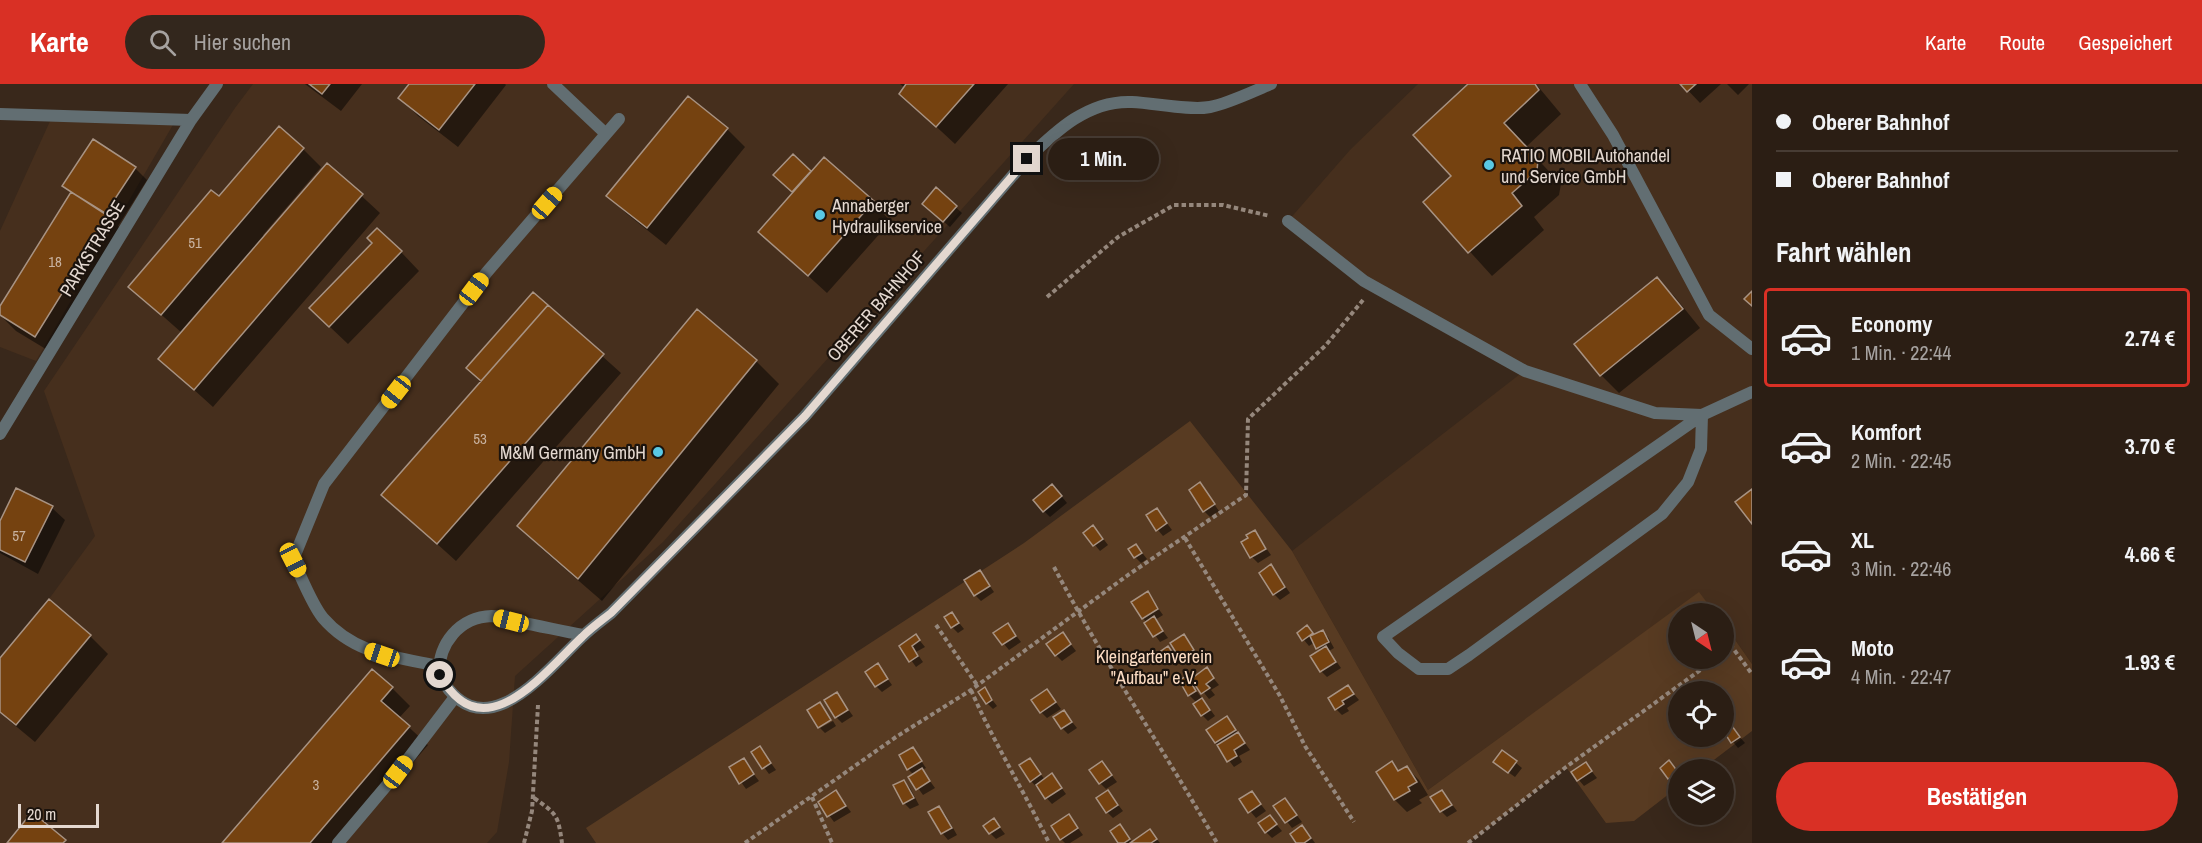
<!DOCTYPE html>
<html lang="de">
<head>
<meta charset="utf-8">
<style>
	body { margin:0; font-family:"Archivo Narrow",sans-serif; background:#33271d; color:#f1f3f6; height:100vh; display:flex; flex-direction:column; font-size:22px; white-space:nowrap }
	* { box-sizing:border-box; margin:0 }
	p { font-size:20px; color:#a6a2a0 }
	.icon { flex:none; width:33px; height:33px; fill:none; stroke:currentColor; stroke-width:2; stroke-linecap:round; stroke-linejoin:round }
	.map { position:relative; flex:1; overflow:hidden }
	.sheet { display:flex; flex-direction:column; background:#2b1e14; width:450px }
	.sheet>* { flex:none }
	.guide { display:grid; align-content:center; height:132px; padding:0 24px; background:#2b1e14 }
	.needle { width:39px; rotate:145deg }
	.controls { position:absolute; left:1668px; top:519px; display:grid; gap:12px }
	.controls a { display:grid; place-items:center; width:66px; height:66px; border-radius:50%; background:#2b1e14; box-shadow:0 6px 24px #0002,0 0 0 2px #473c34; font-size:30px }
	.scale { position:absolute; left:18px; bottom:15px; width:81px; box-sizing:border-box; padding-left:6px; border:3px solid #e4d8d0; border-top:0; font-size:16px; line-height:21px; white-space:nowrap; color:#e4d8d0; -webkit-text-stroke:4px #1b130d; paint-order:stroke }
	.end { position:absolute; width:27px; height:27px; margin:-14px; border:8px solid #e4d8d0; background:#111; box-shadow:0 0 0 3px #111 }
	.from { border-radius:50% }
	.bubble { position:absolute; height:42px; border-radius:21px; background:#2b1e14; box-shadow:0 6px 24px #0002,0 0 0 2px #473c34; font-size:20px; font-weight:800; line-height:42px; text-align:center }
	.car { position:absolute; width:18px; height:36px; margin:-18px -9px; border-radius:8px; box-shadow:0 0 4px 2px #0007; background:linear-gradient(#f5c518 24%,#345 0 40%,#f5c518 0 76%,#345 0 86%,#f5c518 0) }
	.guide b { display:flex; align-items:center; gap:21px; height:57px; font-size:22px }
	.guide b+b { border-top:2px solid #473c34 }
	.guide i { width:15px; height:15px; background:#f1f3f6 }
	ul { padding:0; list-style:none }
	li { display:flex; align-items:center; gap:18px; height:99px; margin:0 12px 9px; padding:0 12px; border:3px solid transparent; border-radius:6px }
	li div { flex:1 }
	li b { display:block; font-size:22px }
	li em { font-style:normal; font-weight:800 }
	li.active { border-color:#d93025 }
	li>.icon { width:54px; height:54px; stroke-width:1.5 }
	h2 { padding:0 24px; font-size:27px; line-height:72px }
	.button { display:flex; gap:12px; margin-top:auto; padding:12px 24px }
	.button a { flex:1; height:69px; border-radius:36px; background:#d93025; color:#fff; font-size:24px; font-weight:800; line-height:69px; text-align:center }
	header { display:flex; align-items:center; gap:36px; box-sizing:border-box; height:84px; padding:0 30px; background:#d93025; color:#fff }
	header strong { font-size:28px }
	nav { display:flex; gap:33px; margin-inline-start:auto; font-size:21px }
	.search { width:420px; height:54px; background:#33271d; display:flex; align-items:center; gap:15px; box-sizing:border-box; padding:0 21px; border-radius:33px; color:#a6a2a0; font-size:22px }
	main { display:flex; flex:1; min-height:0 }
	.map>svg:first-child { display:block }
</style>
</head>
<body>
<header>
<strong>Karte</strong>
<div class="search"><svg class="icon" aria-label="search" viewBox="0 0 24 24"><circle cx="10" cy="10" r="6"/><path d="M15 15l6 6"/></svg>Hier suchen</div>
<nav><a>Karte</a><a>Route</a><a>Gespeichert</a></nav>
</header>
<main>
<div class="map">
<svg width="1752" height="759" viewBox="0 0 1752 759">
	<rect width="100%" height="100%" fill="#39281b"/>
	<path fill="#462f1d" d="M253,0H1074L663,458L515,592L509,678L497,748L487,759H0V574L49,515L95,452L44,307L235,24Z
		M1418,0H1752V580L1724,540V530L1715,529L1699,509L1428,706L1292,467L1524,287L1364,197L1288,137L1350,66Z
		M51,35L174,39L36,277L0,263V147Z"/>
	<path fill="#583b22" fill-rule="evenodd" d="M1190,337L1292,467L1428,706L1699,508L1715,529L1678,530V574H1724V540L1752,580V647L1702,685L1678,686V703L1634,737L1606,739L1566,683L1468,759H596L586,744L1024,459ZM1678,608H1724V652H1678Z"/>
	<path fill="#0007" d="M305,0H362L341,27Z
		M411,0H505L506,1L458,63L418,32L400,14Z
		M900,0H1008L955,60L901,10L905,4Z
		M1471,0H1536L1561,30L1526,63L1561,100L1559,111L1534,133L1544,146L1492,192L1425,118L1453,92Z
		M1682,0H1721L1700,19Z
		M1727,0H1749L1738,11Z
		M688,14L727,45L745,63L666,161L627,130L608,112Z
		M303,65L321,83L263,151L265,153L328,81L380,129L213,323L160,275L182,249L130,203Z
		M793,72L811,89L824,75L891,137L827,209L760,148L793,109L775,91Z
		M135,84L147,96L118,142L127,151L54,270L16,247L0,231V225L72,109L64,102Z
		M936,105L962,129L950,143L930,126Z
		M401,168L419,187L348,260L329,242Z
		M1657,195L1675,213L1700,244L1619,309L1601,291Z
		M533,210L621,289L456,477L383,411L483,297L474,290Z
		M756,277L779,300L602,517L542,465L519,442Z
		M1200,400L1219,427L1210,433L1204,427Z
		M17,406L52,424L65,436L38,490L0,469V440Z
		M1058,408L1067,419L1050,433L1044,427Z
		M1157,426L1172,446L1163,452L1158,446Z
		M1254,447L1271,471L1258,479L1252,473L1250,455Z
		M1085,449H1099L1108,461L1100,467Z
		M1136,461L1147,475L1141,479L1135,473Z
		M1271,482L1290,509L1280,516L1274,510Z
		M980,488L994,508L981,517L975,511Z
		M1147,509L1163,531L1155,536L1168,554L1160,558L1143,534Z
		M952,530L964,545L958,549L952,543Z
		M1008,541L1021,558L1009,566L995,549Z
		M1307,543L1315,551L1322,548L1328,553L1334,564L1329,567L1341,584L1327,593L1321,587V567L1315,558L1309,562L1304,556Z
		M1063,550L1076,567L1062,577L1056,571Z
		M90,552L108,570L35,658L0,629V576Z
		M916,552L925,563L916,568L923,578L916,583L901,562Z
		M1184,552L1199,572L1187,579L1181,574Z
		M1168,564L1180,579L1176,582L1163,567Z
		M878,581L892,601L882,608L876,602Z
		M1206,585L1219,601L1211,606L1215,611L1209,615L1193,595Z
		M1187,594L1215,632L1208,637L1202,631L1197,619L1189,611Z
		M1348,603L1359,616L1347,624L1349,627L1342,631L1336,625Z
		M392,604L410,622L399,634L428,661L344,759H224Z
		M984,605L997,622L993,625L987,619Z
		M837,610L853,632L842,639L837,634Z
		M1052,613L1061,625L1047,634L1041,628Z
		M1064,628L1077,644L1068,650L1062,644Z
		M1227,634L1250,666L1239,672L1242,678L1234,683L1216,659Z
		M833,637L836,642L825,649L820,644Z
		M1732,644L1745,659L1738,664L1725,648Z
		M760,664L776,686L769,690L753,668Z
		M913,665L926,684L922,686L935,704L923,711L910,693L914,691L908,685Z
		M1503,668L1522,684L1515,693L1501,683Z
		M743,676L759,697L746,705L731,684Z
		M1030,676L1045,696L1052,691L1066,710L1052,720L1031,697Z
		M1392,679L1400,688L1407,684L1419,696L1428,711L1419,716L1422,719L1407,728L1395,716L1378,688Z
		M1586,680L1597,694L1584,702L1573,689Z
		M1675,684L1678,689V697L1675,700L1669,694Z
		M1107,685L1117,698L1106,705L1100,699Z
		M904,698L910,704L919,721L910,725L904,719Z
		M1442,707L1457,727L1447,733L1441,727Z
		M836,708L851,728L834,738L820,719Z
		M1108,708L1123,727L1113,734L1107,728Z
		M1252,709L1266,727L1256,734L1241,716Z
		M1285,716L1302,738L1292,744L1275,722Z
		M939,724L945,730L957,751L948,756L943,750L930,729Z
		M1069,732L1083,751L1070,759H1065L1061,755Z
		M1270,733L1282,747L1272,754L1266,748Z
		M994,736L1005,750L996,755L990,749Z
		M1120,742L1133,759L1150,747L1160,759H1120Z
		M1302,743L1308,749L1315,759H1298Z"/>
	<path fill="#754210" stroke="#a89383" stroke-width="1.5" d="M309,0H330L322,10Z
		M409,0H475L439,46L398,14Z
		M906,0H974L936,43L899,10Z
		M1468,0H1535L1539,6L1504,39L1538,75L1537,87L1512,109L1522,122L1468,169L1423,118L1451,92L1413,51Z
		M1680,0H1696L1687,8Z
		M688,12L728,44L647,144L606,112Z
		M279,42L304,64L161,231L128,203L211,106L219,112Z
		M93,55L136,83L105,130L62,102Z
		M793,70L811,87L792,108L773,91Z
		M824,73L874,117L808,192L758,148Z
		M327,79L363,110L194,306L158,275Z
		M936,103L957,122L943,138L922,120Z
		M71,108L110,132L35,253L0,231V222Z
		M377,144L402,167L329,243L309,224L372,159L367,154Z
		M1657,193L1683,225L1600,292L1574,260Z
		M1752,207V222L1744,215Z
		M533,208L548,221L481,297L466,284Z
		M548,221L604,270L437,460L381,411Z
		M697,225L757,276L578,495L517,442Z
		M1200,398L1215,420L1203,428L1189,406Z
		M1052,400L1062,412L1043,428L1033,416Z
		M16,404L53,422L25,478L0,466V437Z
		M1752,405V440L1735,418Z
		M1157,424L1167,439L1156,447L1146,431Z
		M1093,441L1103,455L1093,462L1083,449Z
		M1255,446L1266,465L1250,474L1241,458L1248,454L1246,451Z
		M1136,460L1142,469L1134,474L1128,465Z
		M1271,480L1285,503L1273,511L1259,489Z
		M980,486L990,502L974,512L964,496Z
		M1148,507L1158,525L1142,535L1131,518Z
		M49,515L91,551L16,641L0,628V574Z
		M952,528L959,539L951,544L944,533Z
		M1154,532L1163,547L1153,553L1144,539Z
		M1008,539L1016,552L1002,561L993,549Z
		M1307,541L1313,549L1302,557L1297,549Z
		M1323,546L1329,558L1316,565L1310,552Z
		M1063,548L1071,560L1055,572L1046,560Z
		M916,550L920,556L912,562L918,572L909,578L899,562Z
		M1184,550L1194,566L1180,575L1170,559Z
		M1168,562L1175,572L1168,577L1161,567Z
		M1326,562L1336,578L1320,588L1310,572Z
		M878,579L888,595L875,603L865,588Z
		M1207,583L1214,594L1206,600L1210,604L1201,610L1191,595Z
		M372,585L393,603L381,617L410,642L310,759H222Z
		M1187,592L1196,607L1188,612L1179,596Z
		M1348,601L1354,610L1342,617L1344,620L1335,626L1328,614Z
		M985,603L992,616L986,620L978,608Z
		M1047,605L1056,618L1040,629L1031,616Z
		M837,608L848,626L835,634L824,616Z
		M1202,614L1210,626L1201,632L1193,620Z
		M820,618L831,636L818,644L807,626Z
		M1064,626L1072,638L1061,645L1053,633Z
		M1227,632L1236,646L1215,659L1206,646Z
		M1732,642L1740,653L1731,659L1724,648Z
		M1238,648L1245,659L1234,666L1237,672L1227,678L1217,661Z
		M760,662L771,679L762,685L751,668Z
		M913,663L922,677L907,686L899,671Z
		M1502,666L1517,677L1508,689L1493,678Z
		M744,674L754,690L739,700L729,683Z
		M1030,674L1041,690L1030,698L1019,681Z
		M1669,676L1678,688L1668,695L1660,684Z
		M1102,677L1112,691L1099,700L1089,686Z
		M1392,677L1398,687L1407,682L1417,698L1408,703L1410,707L1394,716L1376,688Z
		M1586,678L1592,687L1577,697L1571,688Z
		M922,684L930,697L916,706L908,693Z
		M1052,689L1062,704L1045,715L1036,701Z
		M904,696L914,714L903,720L893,701Z
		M836,706L846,722L827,733L818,718Z
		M1108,706L1118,721L1106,729L1096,714Z
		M1442,706L1452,721L1440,728L1430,713Z
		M1252,707L1261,720L1248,729L1239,715Z
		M1285,714L1297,731L1285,739L1273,722Z
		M939,722L952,744L941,750L928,728Z
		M32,728L66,756L63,759H7Z
		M1069,730L1078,744L1060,756L1051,742Z
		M1270,731L1277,740L1265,749L1258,739Z
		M994,734L1000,743L989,750L983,742Z
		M1120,740L1130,755L1124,759H1118L1110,747Z
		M1302,741L1311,754L1304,759H1296L1290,750Z
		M1150,745L1157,755L1151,759H1130Z"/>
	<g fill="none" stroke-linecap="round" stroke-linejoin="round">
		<path stroke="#95877c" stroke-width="4" stroke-dasharray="4.5 3" stroke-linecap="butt" d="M1047,213L1118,153L1174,121H1223L1270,132
			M1185,454L1280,612L1305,662L1354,738
			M1054,483C1104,578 1164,666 1217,759
			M936,541L977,601
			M1724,570L1732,563L1752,590
			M971,606C994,659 1024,707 1049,759
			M812,713L832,759
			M534,714C557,730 558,731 562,759
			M524,759L532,727L538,621
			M745,759L896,653L971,606L1128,491L1246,411L1248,335L1326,261L1363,216
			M1468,759L1566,683L1717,574"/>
		<path stroke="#626e72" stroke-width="12" d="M553,0L606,50
			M1288,137L1364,197L1525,287L1655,329L1702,331L1752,308
			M1702,331L1701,365L1688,398L1662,430L1469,571L1448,585H1419L1398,569L1383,553Z
			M439,582C395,573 354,570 323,534C312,521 301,492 293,476L324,400L487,188L619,35
			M338,759L398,688L455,613"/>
		<path stroke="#626e72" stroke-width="12" d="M1580,0L1613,51L1709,231L1752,265
			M0,30L191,36
			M0,350L191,36L217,0
			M583,551C562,547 540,542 519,538C510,536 500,532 492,532C459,533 438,560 439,591C483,669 544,589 582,553C591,544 601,537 611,529L805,332L1027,75C1056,47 1088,16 1132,18C1155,19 1189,27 1210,23C1227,20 1254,7 1271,0"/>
	</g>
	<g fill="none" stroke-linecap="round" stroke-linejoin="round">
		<path stroke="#e4d8d0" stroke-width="8" d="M440,591C483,669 544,589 582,553C591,544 601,537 611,529L805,332L1027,75"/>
	</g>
	<g fill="#59c8e4" stroke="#1b130d" stroke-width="2">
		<circle cx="1489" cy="81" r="6"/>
		<circle cx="820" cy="131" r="6"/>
		<circle cx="658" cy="368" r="6"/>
	</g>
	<g text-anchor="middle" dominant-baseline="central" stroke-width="4.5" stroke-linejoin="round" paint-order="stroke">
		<g font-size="15" fill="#c8b2a0">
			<text x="195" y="158">51</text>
			<text x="55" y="177">18</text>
			<text x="480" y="354">53</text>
			<text x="19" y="451">57</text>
			<text x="316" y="700">3</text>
		</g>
		<g font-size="18" fill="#e4d8d0" stroke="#1b130d" text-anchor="start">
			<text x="1501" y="71">RATIO MOBILAutohandel<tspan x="1501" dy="21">und Service GmbH</tspan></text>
			<text x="832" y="121">Annaberger<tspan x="832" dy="21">Hydraulikservice</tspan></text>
			<text x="646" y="368" text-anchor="end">M&amp;M Germany GmbH</text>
		</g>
		<g font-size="18" fill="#e4d8d0" stroke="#1b130d">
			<text transform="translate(92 164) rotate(-59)">PARKSTRASSE</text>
			<text transform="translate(876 222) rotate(-49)">OBERER BAHNHOF</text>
		</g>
		<g font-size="18" fill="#fcdcc3" stroke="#1b130d">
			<text x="1154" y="572">Kleingartenverein<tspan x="1154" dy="21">"Aufbau" e.V.</tspan></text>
		</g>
	</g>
</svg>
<div class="controls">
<a><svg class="needle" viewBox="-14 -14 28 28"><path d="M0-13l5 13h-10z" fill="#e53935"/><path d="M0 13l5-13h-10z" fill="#a6a2a0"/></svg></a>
<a><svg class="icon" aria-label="locate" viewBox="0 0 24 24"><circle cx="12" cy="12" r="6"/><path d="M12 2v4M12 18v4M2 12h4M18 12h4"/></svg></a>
<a><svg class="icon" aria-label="layers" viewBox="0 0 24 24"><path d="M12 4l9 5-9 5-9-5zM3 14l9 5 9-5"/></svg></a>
</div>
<div class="scale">20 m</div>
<i class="end from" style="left:440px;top:591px"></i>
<i class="end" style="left:1027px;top:75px"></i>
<div class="bubble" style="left:1048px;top:54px;width:111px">1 Min.</div>
<i class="car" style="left:547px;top:119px;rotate:41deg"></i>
<i class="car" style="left:474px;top:205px;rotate:37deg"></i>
<i class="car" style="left:396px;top:308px;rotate:218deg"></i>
<i class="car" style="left:293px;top:476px;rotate:153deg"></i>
<i class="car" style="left:511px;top:537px;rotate:284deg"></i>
<i class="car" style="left:382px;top:571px;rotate:289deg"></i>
<i class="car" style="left:398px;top:688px;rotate:37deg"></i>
</div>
<section class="sheet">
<div class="guide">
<b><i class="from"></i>Oberer Bahnhof</b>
<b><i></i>Oberer Bahnhof</b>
</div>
<h2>Fahrt wählen</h2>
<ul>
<li class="active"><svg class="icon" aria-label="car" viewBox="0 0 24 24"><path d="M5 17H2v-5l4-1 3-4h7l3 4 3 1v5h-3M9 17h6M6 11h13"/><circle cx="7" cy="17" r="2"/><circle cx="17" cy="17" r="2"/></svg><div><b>Economy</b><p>1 Min. · 22:44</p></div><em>2.74 €</em></li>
<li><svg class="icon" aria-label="car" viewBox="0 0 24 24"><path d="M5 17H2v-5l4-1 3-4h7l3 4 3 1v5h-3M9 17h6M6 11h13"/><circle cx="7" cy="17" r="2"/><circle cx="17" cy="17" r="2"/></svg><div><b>Komfort</b><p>2 Min. · 22:45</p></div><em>3.70 €</em></li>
<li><svg class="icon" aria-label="car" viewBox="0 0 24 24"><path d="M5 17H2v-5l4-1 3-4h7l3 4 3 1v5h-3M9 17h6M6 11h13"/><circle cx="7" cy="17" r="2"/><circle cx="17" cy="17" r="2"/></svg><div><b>XL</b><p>3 Min. · 22:46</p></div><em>4.66 €</em></li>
<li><svg class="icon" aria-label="car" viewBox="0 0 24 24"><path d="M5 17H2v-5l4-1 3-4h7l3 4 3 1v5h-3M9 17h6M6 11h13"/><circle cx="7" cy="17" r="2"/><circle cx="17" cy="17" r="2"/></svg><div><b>Moto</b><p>4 Min. · 22:47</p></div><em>1.93 €</em></li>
</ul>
<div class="button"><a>Bestätigen</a></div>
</section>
</main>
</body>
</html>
